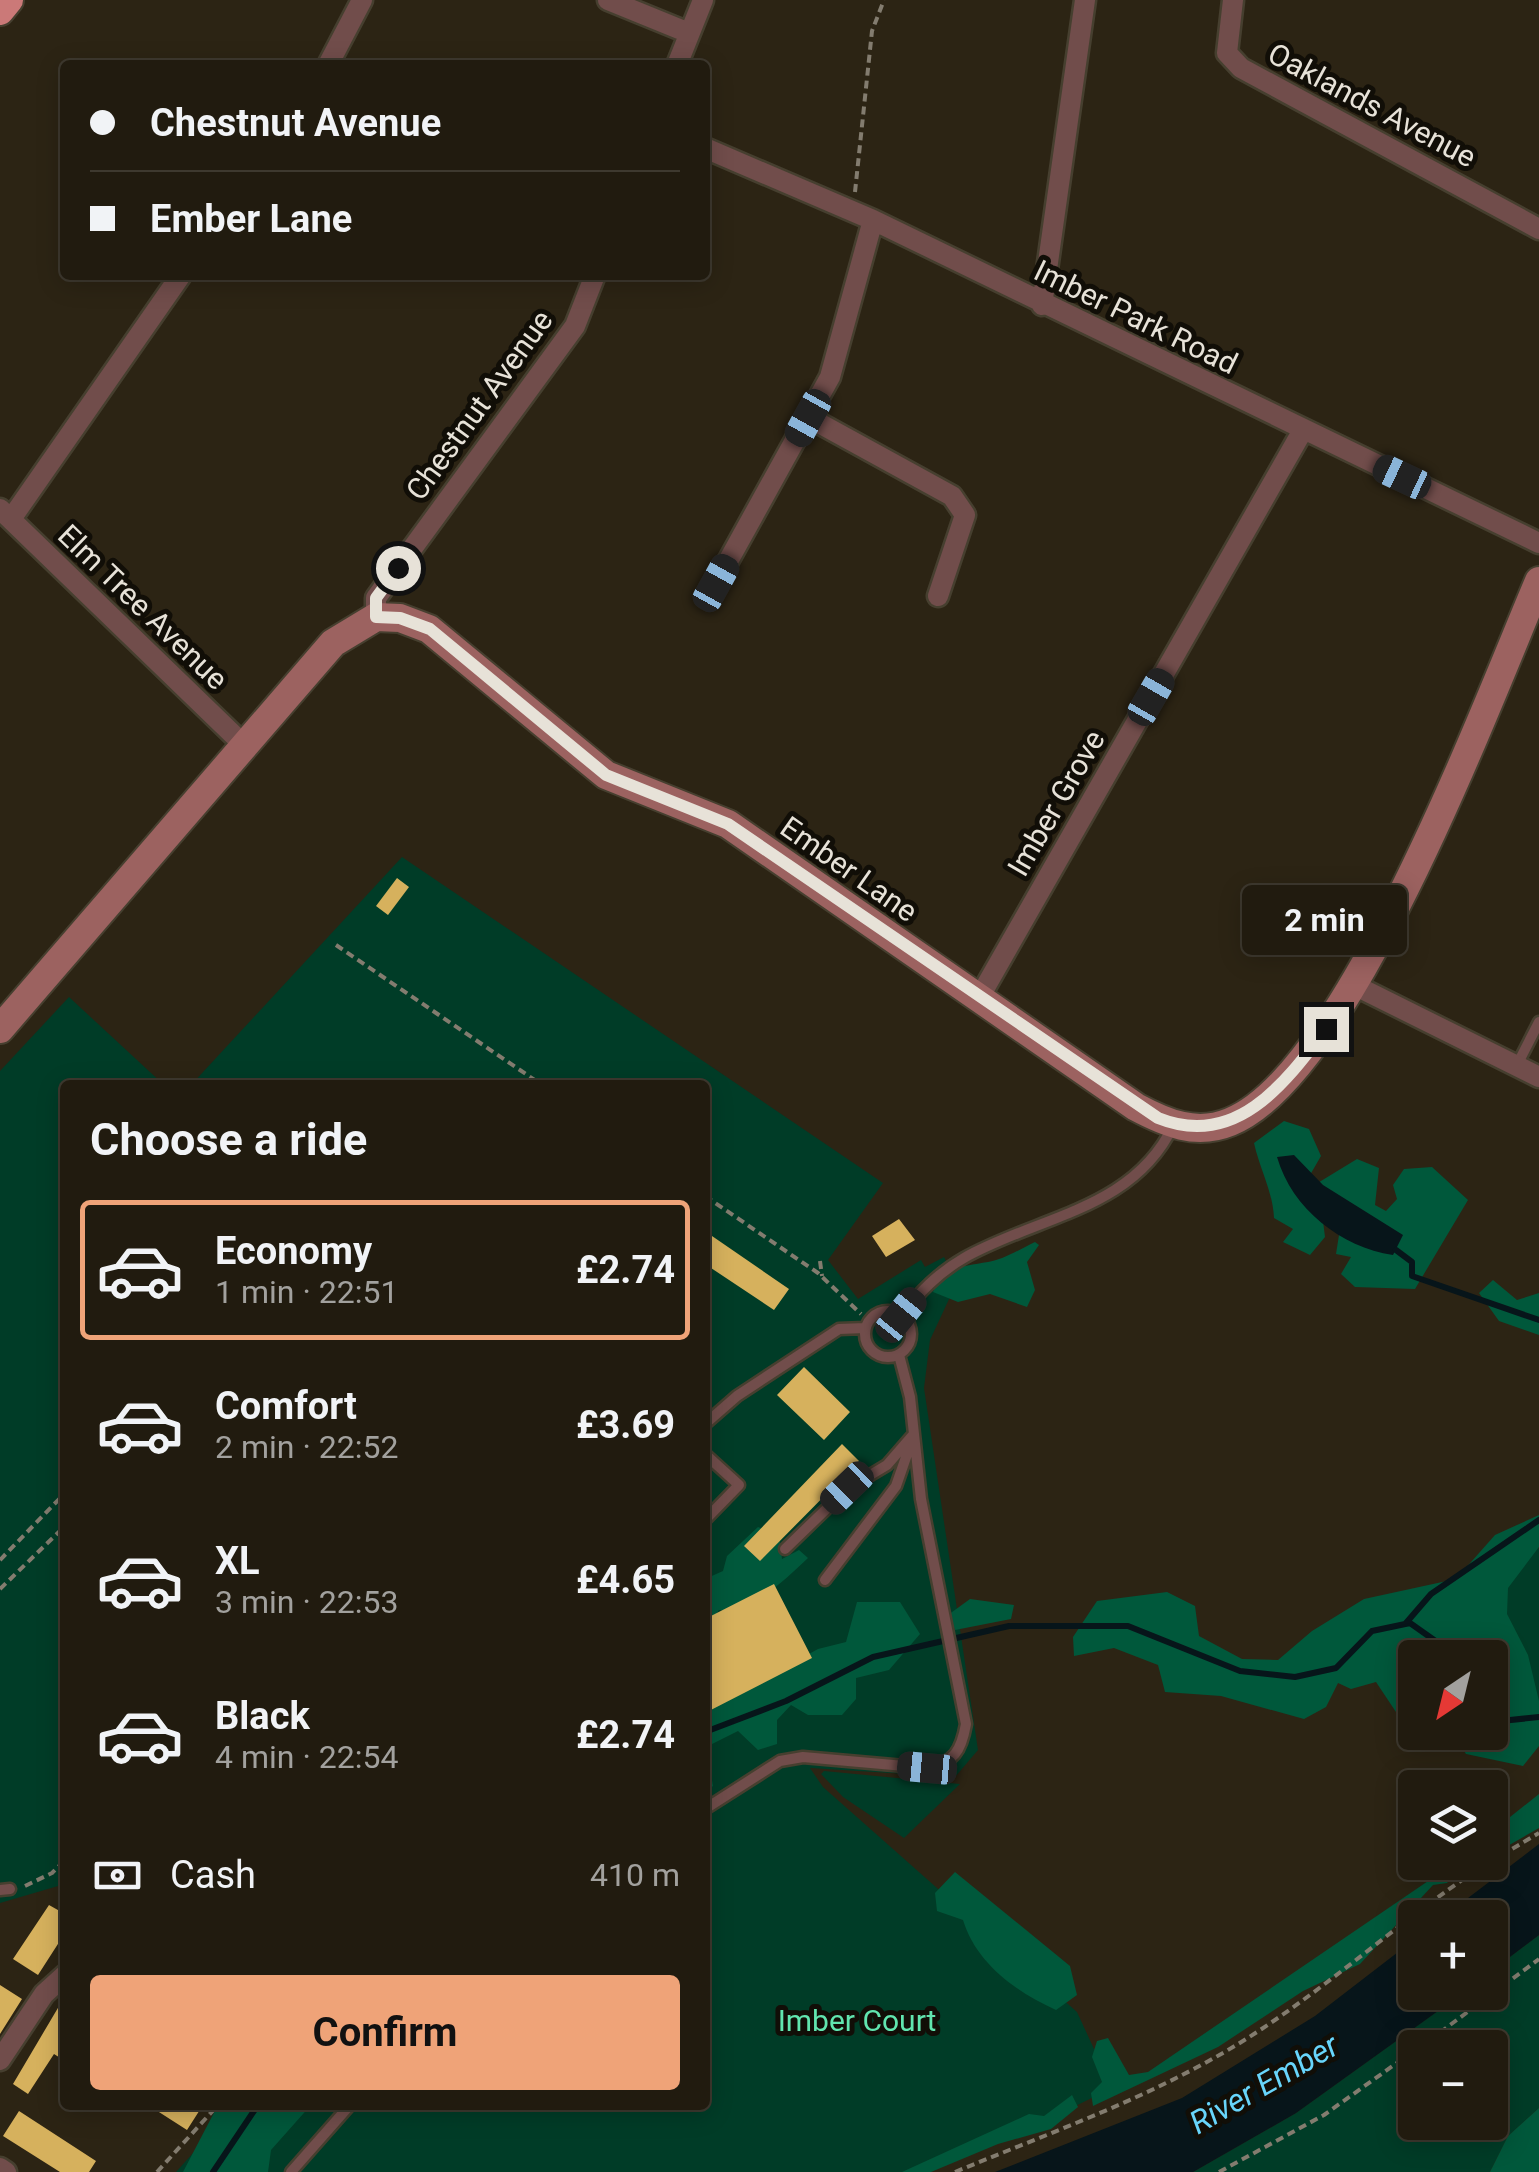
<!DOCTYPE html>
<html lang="en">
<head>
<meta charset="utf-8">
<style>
	body { margin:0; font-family:Roboto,sans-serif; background:#2d281d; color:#f1f3f6; height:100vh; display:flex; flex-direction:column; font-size:38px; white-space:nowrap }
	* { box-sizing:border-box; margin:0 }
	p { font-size:32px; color:#a2a19e }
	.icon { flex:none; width:55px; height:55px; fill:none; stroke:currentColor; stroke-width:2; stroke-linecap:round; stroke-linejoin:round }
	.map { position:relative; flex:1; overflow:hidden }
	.details { position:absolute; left:60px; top:1080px; width:650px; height:1030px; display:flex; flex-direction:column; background:#211b0f; border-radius:10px; box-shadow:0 5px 25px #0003,0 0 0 2px #3e392f }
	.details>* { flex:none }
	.hud { position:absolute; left:60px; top:60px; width:650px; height:220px; border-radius:10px; box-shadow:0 5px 25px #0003,0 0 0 2px #3e392f; display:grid; align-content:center; height:220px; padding:0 30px; background:#211b0f }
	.needle { width:65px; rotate:215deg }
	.controls { position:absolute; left:1398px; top:1640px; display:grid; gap:20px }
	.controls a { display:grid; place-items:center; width:110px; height:110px; border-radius:10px; background:#211b0f; box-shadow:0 5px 25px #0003,0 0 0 2px #3e392f; font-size:50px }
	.end { position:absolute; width:45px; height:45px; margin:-22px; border:12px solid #e7e2d8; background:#111; box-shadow:0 0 0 5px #111 }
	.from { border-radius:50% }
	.bubble { position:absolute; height:70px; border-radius:10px; background:#211b0f; box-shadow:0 5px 25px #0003,0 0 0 2px #3e392f; font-size:32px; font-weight:700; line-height:70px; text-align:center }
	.car { position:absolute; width:30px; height:60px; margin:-30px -15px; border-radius:12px; box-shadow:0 0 8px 2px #0007; background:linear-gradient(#222 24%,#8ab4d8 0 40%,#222 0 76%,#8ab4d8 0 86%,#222 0) }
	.hud b { display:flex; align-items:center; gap:35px; height:95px; font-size:38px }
	.hud b+b { border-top:2px solid #3e392f }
	.hud i { width:25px; height:25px; background:#f1f3f6 }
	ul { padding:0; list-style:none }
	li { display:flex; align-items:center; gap:30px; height:140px; margin:0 20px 15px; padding:0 10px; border:5px solid transparent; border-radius:10px }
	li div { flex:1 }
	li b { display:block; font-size:38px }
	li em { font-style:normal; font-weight:700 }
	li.active { border-color:#efa378 }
	li>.icon { width:90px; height:90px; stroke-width:1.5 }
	h2 { padding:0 30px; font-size:45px; line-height:120px }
	.pay { display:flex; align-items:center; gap:25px; height:110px; padding:0 30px; font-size:38px }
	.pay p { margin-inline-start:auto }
	.button { display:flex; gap:20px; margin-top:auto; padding:20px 30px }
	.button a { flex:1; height:115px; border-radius:10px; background:#efa378; color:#111; font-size:40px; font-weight:700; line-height:115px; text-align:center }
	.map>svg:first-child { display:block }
</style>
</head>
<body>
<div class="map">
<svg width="1539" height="2172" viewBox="0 0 1539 2172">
	<rect width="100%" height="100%" fill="#2c2414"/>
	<path fill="#003c27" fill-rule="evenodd" d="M402,857L883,1183L828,1260L858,1299L921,1260L925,1267L944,1257L957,1282L930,1340L924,1388L978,1750L955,1777L810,1768L823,1787L1077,2012L1112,2088L1041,2123L917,2172H176L236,2105H705V1085H191Z
		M69,997L164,1085H65V1884L0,1903V1071Z
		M1539,1548V1717L1490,1658L1410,1623Z
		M824,1771L960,1784L904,1838L843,1797L821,1774Z
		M1539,1935V2108L1508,2136L1490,2172H1193L1296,2113L1463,1993L1490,1992V1972ZM1415,2048H1490V2122H1415Z"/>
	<path fill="#00583b" d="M1284,1121L1309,1129L1321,1156L1310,1175L1316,1184L1357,1159L1379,1168L1375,1205L1386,1211L1397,1199L1393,1185L1404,1169L1432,1167L1468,1200L1415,1289L1355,1287L1341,1274L1351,1257L1336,1254L1344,1203L1321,1205L1325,1237L1310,1255L1283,1242L1293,1229L1274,1218C1273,1192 1260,1170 1254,1143Z
		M1035,1242L1039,1245L1027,1262L1035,1290L1027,1307L990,1294L958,1302L933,1292C943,1266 966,1266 988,1262C1003,1260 1020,1249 1035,1242Z
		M1493,1280L1517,1300L1539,1293V1335L1499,1321L1479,1293Z
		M1539,1515V1547L1508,1588L1507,1614L1528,1655L1539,1701V1746L1523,1766L1466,1754L1452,1733L1490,1732V1658H1415V1732L1426,1733H1410L1376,1682L1351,1689L1338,1683L1326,1707L1304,1719L1221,1696L1165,1692L1158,1665L1114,1648L1074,1656L1073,1637L1097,1601L1167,1592L1195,1606L1199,1636L1242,1659L1278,1660L1312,1631L1364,1599L1456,1579L1495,1535Z
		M758,1527L779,1535L782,1559L799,1550L808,1558C786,1579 750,1614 719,1610L705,1631V1579L723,1571L727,1556Z
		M970,1599L1014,1605L1011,1619L955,1630L948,1615Z
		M857,1602H900L920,1634L889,1670L856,1678V1699L842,1715H808L791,1705L777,1720V1744L758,1750L738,1731L706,1747L713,1786L705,1792V1711L818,1649L846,1642Z
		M1539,1794V1828L1490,1856V1833Z
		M1456,1862L1479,1863L1458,1871L1447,1883L1433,1885L1360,1964L1303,1991L1218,2047L1093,2106L1091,2093L1102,2082L1092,2057L1097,2041L1108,2038L1129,2075L1148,2072Z
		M955,1872L1070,1966L1077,1995L1056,2010C1016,1992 976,1963 963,1920L937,1911L935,1893Z
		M1072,2095L1078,2107L1051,2129L998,2144L931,2172H902L1029,2114L1044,2116Z
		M218,2105H311L271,2150L268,2172H183Z
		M1539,2108V2172H1490L1508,2136Z"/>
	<path fill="#07151a" d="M1294,1155L1323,1185L1403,1235L1393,1255C1341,1247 1292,1209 1277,1157Z
		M1539,1844V1935L1490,1972V1918L1443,1917Z
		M1415,1939V1992L1463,1993L1296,2113L1193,2172H995L1182,2098L1315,2016Z"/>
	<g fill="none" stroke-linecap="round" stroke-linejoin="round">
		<path stroke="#07151a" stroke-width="6" d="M1396,1250L1412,1262V1276L1539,1320
			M1406,1623L1431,1594L1539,1520
			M1490,1714L1501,1721L1539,1717
			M705,1732L786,1701L873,1657L1009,1626H1128L1240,1671L1295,1677L1336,1668L1372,1631L1410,1623L1444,1647L1448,1658
			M213,2172L258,2105"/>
	</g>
	<path fill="#d6b15d" d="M397,878L409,887L388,915L376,906Z
		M899,1219L915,1240L886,1257L872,1236Z
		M712,1236L789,1289L774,1310L705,1264V1245Z
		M804,1367L850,1412L824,1440L777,1395Z
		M842,1444L859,1461L760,1561L744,1546Z
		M774,1584L812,1658L705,1713V1619Z
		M49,1905L65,1914V1933L38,1975L13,1959Z
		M0,1985L22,1999L0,2034Z
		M65,1996V2061L54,2054L28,2094L13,2084Z
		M148,2105H203L187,2130Z
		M19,2111L96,2161L89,2172H60L3,2136Z"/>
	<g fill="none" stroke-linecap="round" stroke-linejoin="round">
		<g stroke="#463f2f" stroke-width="15">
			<path id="service" d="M1517,1065L1539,1022
				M865 1334a23 23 0 1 1 46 0a23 23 0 1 1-46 0Z
				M901,1315C920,1292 938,1273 964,1258C1038,1216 1133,1210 1173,1126
				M705,1424L737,1396L839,1329L865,1328
				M705,1454L739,1485L705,1520
				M785,1549L847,1489L887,1465L913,1435
				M825,1580L896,1486L912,1440
				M705,1809L780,1761L803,1757L927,1768C954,1762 961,1752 966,1724L921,1499L910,1397L899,1355
				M0,1890L10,1889
				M291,2172L350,2105"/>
		</g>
		<g stroke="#463f2f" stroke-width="25">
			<path id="minor" d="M608,0L689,33
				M1233,0L1227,53L1241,68L1539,229
				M328,65L362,0
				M677,65L703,0
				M705,148L873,220L1539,543
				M1042,305L1085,0
				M808,417L952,496L965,515L938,596
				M0,509L246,747
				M11,519L181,275
				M716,583L830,377L873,220
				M376,617V598L575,326L595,275
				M1354,985L1539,1077
				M979,998L1303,430
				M0,2060L44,1994L65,1975
				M0,2168L6,2172"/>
		</g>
		<g stroke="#463f2f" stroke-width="32">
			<path id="secondary" d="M0,1029L333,643L376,617L400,618L429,629L606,775L728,824L1136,1107C1166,1123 1196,1136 1230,1122C1348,1075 1487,703 1539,581"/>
		</g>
		<g stroke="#463f2f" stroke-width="32">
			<path id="trunk" d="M0,11L9,0"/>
		</g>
		<path stroke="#837c6f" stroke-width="4" stroke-dasharray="8 5" stroke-linecap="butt" d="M855,192L872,31L884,0
			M336,945L542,1085
			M705,1196L818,1273L861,1314
			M820,1261L822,1276
			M0,1560L65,1493
			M0,1589L65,1526
			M1490,1862L1539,1833
			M25,1886L52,1873L65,1860
			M1419,2048L1539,1959
			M157,2172L218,2105
			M955,2172C1042,2136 1132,2104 1214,2058C1313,2003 1394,1923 1489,1862
			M1219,2172L1324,2115L1415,2050"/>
		<use href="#service" stroke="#714d4b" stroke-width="10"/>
		<use href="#minor" stroke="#714d4b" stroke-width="20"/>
		<use href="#secondary" stroke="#9c6260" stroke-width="28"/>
		<use href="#trunk" stroke="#cb7978" stroke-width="28"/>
	</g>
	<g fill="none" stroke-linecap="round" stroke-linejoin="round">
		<path stroke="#e7e2d8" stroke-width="12" d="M398,568L376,598V617L400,618L430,629L606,775L728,824L1158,1118C1235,1149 1284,1085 1326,1029"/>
	</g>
	<g text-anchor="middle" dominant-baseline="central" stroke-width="10" stroke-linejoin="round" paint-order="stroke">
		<g font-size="30" fill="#e7e2d8" stroke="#110e07">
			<text transform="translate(1372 105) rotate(28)">Oaklands Avenue</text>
			<text transform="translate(1136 317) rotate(26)">Imber Park Road</text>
			<text transform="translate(479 405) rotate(-54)">Chestnut Avenue</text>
			<text transform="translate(143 607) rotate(44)">Elm Tree Avenue</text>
			<text transform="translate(1056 803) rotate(-60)">Imber Grove</text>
			<text transform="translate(849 869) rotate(35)">Ember Lane</text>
		</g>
		<g font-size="30" fill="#61e5af" stroke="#110e07">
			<text x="857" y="2020">Imber Court</text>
		</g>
		<g font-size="32" font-style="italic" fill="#68d5fb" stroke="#110e07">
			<text transform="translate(1264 2084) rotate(-30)">River Ember</text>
		</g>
	</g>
</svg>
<div class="controls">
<a><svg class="needle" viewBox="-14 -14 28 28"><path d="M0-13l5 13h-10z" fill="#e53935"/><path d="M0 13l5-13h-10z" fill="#a2a19e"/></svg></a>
<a><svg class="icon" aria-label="layers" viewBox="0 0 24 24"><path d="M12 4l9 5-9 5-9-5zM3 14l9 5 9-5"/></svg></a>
<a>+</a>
<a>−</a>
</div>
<i class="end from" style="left:398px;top:568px"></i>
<i class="end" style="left:1326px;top:1029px"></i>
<div class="bubble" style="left:1242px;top:885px;width:165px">2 min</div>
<i class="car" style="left:808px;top:418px;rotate:209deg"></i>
<i class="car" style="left:1402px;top:477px;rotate:295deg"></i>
<i class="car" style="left:716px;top:583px;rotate:29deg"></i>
<i class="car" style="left:1151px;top:697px;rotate:30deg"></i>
<i class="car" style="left:901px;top:1315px;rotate:39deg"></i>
<i class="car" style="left:847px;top:1488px;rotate:226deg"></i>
<i class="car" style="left:927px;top:1768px;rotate:275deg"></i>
<div class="hud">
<b><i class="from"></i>Chestnut Avenue</b>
<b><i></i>Ember Lane</b>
</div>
<section class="details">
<h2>Choose a ride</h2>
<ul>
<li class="active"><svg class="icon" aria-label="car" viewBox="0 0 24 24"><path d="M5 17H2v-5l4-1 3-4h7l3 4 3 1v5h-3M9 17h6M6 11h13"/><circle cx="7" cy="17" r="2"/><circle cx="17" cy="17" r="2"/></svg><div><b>Economy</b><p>1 min · 22:51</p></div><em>£2.74</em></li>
<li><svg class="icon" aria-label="car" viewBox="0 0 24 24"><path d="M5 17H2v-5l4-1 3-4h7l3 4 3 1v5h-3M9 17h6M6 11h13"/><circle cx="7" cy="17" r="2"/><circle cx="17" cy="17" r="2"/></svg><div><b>Comfort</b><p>2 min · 22:52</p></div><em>£3.69</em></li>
<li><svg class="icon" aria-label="car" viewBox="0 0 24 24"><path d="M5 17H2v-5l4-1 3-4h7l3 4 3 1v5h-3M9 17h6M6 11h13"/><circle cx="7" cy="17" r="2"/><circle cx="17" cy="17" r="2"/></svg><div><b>XL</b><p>3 min · 22:53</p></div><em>£4.65</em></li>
<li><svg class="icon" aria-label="car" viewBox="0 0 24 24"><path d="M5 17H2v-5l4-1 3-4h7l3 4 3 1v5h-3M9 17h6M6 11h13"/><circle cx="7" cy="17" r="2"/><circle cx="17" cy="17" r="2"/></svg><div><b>Black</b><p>4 min · 22:54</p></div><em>£2.74</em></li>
</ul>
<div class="pay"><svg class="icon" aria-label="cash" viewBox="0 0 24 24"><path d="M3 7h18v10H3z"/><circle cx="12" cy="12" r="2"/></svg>Cash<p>410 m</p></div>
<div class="button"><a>Confirm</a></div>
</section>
</div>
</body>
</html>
